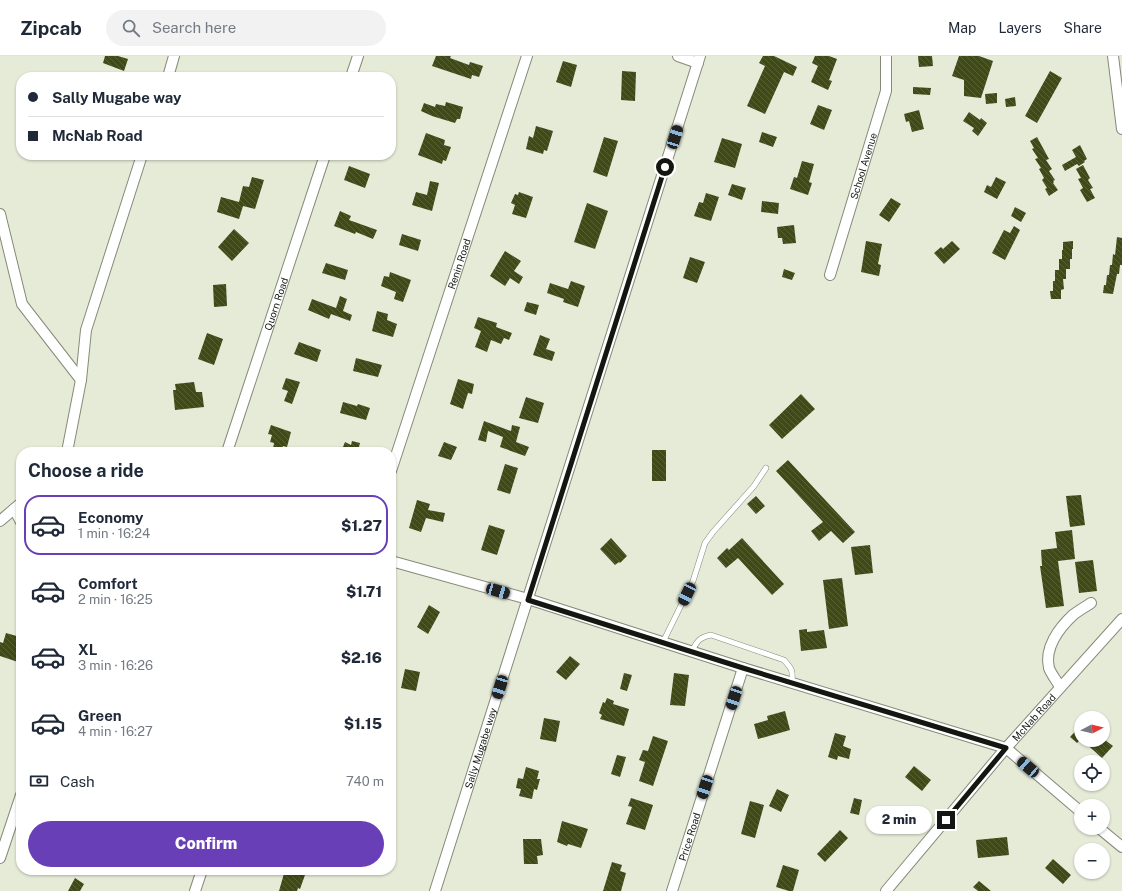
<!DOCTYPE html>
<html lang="en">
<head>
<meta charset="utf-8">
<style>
	body { margin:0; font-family:"Public Sans",sans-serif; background:#f2f2f3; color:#1f2937; height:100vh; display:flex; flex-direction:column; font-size:15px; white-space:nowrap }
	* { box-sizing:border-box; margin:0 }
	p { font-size:13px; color:#747a83 }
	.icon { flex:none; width:22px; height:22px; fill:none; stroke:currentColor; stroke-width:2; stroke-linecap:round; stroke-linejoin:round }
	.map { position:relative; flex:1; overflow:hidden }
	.details { position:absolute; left:16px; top:391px; width:380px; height:428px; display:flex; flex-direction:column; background:#fff; border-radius:16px; box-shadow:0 1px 3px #0004 }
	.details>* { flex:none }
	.guide { position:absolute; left:16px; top:16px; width:380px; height:88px; border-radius:16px; box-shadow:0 1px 3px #0004; display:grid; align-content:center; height:88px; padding:0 12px; background:#fff }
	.needle { width:26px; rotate:83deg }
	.tools { position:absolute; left:1074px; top:655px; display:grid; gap:8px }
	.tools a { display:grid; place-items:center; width:36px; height:36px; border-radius:50%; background:#fff; box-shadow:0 1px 3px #0004; font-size:20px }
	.end { position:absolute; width:18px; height:18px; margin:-9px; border:5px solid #141610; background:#fff; box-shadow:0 0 0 2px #fff }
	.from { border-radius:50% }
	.bubble { position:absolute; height:28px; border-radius:14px; background:#fff; box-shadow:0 1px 3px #0004; font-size:13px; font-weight:800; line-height:28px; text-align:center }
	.car { position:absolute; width:12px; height:24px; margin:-12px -6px; border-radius:5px; box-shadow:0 0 3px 1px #0007; background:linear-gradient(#222 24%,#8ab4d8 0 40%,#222 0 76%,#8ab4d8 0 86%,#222 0) }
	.guide b { display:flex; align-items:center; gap:14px; height:38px; font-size:15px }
	.guide b+b { border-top:1px solid #e0e1e3 }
	.guide i { width:10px; height:10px; background:#1f2937 }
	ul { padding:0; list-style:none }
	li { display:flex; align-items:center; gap:12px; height:60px; margin:0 8px 6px; padding:0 4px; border:2px solid transparent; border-radius:16px }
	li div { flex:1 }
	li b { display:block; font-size:15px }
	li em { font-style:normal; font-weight:800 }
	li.on { border-color:#683fb7 }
	li>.icon { width:36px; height:36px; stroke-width:1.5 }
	h2 { padding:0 12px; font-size:18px; line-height:48px }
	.pay { display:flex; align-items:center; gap:10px; height:44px; padding:0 12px; font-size:15px }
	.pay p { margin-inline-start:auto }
	.action { display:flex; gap:8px; margin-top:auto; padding:8px 12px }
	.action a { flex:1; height:46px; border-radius:24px; background:#683fb7; color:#fff; font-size:16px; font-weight:800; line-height:46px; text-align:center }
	header { display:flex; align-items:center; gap:24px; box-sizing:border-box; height:56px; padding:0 20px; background:#fff; border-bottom:1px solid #e0e1e3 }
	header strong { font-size:19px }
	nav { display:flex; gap:22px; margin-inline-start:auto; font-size:14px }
	.search { width:280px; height:36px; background:#f2f2f3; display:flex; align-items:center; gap:10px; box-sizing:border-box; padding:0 14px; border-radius:22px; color:#747a83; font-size:15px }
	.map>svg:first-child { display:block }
</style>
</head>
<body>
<header>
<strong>Zipcab</strong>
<div class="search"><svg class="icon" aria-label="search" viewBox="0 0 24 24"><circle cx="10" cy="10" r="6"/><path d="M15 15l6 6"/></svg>Search here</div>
<nav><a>Map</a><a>Layers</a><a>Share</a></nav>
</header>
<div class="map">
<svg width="1122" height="835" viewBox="0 0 1122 835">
	<defs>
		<pattern id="building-back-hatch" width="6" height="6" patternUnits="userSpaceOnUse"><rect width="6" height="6" fill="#3f4a17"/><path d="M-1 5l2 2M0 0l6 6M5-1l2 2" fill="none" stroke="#576037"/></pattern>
	</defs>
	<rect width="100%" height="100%" fill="#e6ebd8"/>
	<path fill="url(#building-back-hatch)" d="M105,0H118L128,3L124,15L103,7Z
		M436,0H451L450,2L469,9L470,6L483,10L479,21L472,19L471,23L432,10Z
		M763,0H774L797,11L793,20L784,16L765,58L747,50L765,10L759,7Z
		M815,0H829L837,3L829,24L832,25L828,34L811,26L818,10L812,7Z
		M918,0H932L933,10L919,11Z
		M959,0H979L993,5L981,42L964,40V24L952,20Z
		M563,5L577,9L571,31L556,26Z
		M622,15L636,16L635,45L621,44Z
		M1050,15L1062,22L1037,67L1025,60Z
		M913,31L931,32L930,39L913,38Z
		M997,37V47L986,48L985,38Z
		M1015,41L1016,50L1006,51L1005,43Z
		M446,46L463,51L460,63H457L455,67L432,60L421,55L424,47L435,51L436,48L445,50Z
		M818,49L832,54L824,74L810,68Z
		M919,54L924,73L912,76L909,65L906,66L904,58Z
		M969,56L980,64L981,62L987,67L978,80L972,75L974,72L963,65Z
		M536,70L553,75L547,95L544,94L543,98L526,93L529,80L533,82Z
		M762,76L777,81L773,91L759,86Z
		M426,77L445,84L444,89L451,91L446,105L443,104L442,108L418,99Z
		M604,81L618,85L607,121L593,116Z
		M1037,81L1049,103L1046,104L1052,113L1049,115L1055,124L1053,125L1054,126L1053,127L1058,134L1049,140L1045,133L1047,132L1042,124L1044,122L1039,113L1041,112L1035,103L1038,102L1032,93L1034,92L1030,85Z
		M722,82L742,88L735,112L714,106Z
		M1080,89L1087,103L1084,105L1085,106L1079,110L1077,108L1065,115L1062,109L1076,101L1072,94Z
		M802,105L814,108L809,126L812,127L808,139L790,133L794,121L797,122Z
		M1083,109L1090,122L1088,124L1093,132L1090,133L1095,142L1087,146L1080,134L1083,132L1078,123L1081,122L1076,113Z
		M349,110L370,118L365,132L344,124Z
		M252,121L264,124L255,153L243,150L239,163L217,156L221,141L239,146L243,130L249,131Z
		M996,121L1006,126L997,143L984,136L987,129L991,131Z
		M430,125L439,127L432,155L412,149L416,136L427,139Z
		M732,128L746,132L742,144L728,139Z
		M519,136L533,141L526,162L512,158L515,149L511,147L515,138L518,139Z
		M706,137L719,141L711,165L694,160L699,146L703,147Z
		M891,142L901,148L889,166L879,159Z
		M762,145L779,147L778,158L761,156Z
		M587,147L608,155L595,193L574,186Z
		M1015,151L1026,157L1021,166L1011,160Z
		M340,155L351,160L349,164L377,174L373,183L356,176L355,178L334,170Z
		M794,169L796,187L783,188L782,182H778L777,171Z
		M1014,170L1020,174L1005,204L992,197L1004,174L1010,177Z
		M234,173L249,187L232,205L218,191Z
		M402,178L421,184L418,195L399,189Z
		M1117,181L1122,182V209H1120L1119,218H1117L1113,238L1103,237L1104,229H1106L1107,219H1109L1110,209H1112L1113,198L1115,199Z
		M866,185L882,188L878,208L881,209L879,220L861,216Z
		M952,185L960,193L944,208L934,197L941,191L943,193Z
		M1073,185V193H1072V203H1070V213H1066V223H1063L1064,233L1061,234V243H1051L1050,235H1053V225H1055V214H1059V203H1062V194H1063V186Z
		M505,195L521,205L514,215L523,221L519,228L510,222L505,230L490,220Z
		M690,201L705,206L697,227L683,222Z
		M326,207L348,214L345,224L322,217Z
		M784,213L795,217L792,224L782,221Z
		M390,216L411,224L403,246L394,243L396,236L381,230L384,220L389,221Z
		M571,225L585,230L578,251L563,246L564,243L547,237L550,227L568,233Z
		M226,228L227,250L214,251L213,229Z
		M340,240L347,243L343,255L352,259L350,265L331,258L329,263L308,254L312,243L336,252Z
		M527,246L539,249L536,259L524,255Z
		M377,255L388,258L387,264L397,268L393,281L372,275Z
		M478,261L497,267L496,271L512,277L509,284L504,282L501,288L491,284L487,296L475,291L481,275L474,272Z
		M207,277L223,283L214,309L198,303Z
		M540,279L550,283L546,293L555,296L552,305L533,299Z
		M299,286L321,294L317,306L294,298Z
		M356,302L382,309L378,321L353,315Z
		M286,322L300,326L292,348L284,345L288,335L282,333Z
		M458,323L474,328L472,338L468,337L463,353L450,348Z
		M194,326L196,336H202L204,351L175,354L173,334H176L175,328Z
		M801,338L815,353L782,383L769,369Z
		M526,341L544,347L538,367L519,362Z
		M343,346L357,350L358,348L370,352L366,364L340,357Z
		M484,365L511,375L512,369L520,371L516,386L529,391L525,400L500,391L503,381L488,375L486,386L478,384Z
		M271,369L291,376L287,391L283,390L282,396L273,393L274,387L270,386L272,379L268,378Z
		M352,385L360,387L359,391L369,395V396H341L345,386L351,389Z
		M444,386L457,391L451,404L438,400Z
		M652,394H666V425H652Z
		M788,404L855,476L843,487L831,475L819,485L811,475L823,466L776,415Z
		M505,408L518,412L510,438L497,434Z
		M1081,439L1085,469L1070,471L1066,440Z
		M756,440L765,450L756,458L747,448Z
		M417,444L430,448L428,454L445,457L443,466L426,462L421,476L409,472Z
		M489,469L505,474L497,499L481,494Z
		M1072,474L1075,503L1058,505L1064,550L1046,552L1040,510H1042L1041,494L1057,492L1055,476Z
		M611,482L627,500L620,507L619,506L615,509L600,493Z
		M742,482L784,528L772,539L738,502L726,512L717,502L727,492L729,494Z
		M870,489L873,517L855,519L851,491Z
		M1093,504L1097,535L1079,537L1075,506Z
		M842,522L848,570L829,573L823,524Z
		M429,549L440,556L428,578L417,571Z
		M807,573V576L824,574L827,592L801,595L799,574Z
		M6,577L20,581L16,593L21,594V607L0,600V586L3,587Z
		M570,600L580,608L566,624L556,616Z
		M405,613L420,616L416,635L401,632Z
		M624,617L632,619L627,635L620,633Z
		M674,617L689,619L685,650L670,649Z
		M607,642L614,645L613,648L629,653L624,670L600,663L602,659L599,657L603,646L605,647Z
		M785,655L790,674L758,683L754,668L768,664L767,660Z
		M544,662L560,665L556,686L540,683Z
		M1081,669V683L1077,687L1070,681Z
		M835,677L846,680L843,690L851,693L849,703L838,700L837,704L828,701Z
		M653,680L668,685L653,730L639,725L645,706L639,704L643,694L648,695Z
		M1082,684H1105L1113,690L1102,702Z
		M617,699L626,701L620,721L611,718Z
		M914,710L931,724L922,735L905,721Z
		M526,711L539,715L537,723H540L537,734L534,733L532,743L519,740L521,733L516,732L518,722L523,723Z
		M777,733L789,739L781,756L769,750Z
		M631,742L653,749L645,774L626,768L632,751L628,750Z
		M854,742L862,744L859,759L850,757Z
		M750,745L764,749L755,782L741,778Z
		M562,765L588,773L581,792L568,788L567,790L557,786Z
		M840,774L848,782L825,806L817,798Z
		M1007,781L1009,799L978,802L976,784Z
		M523,783H541L543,799L537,800L538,808H524Z
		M1053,803L1071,819L1063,828L1045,812Z
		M612,806L622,809L620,815L626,817L621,835H603Z
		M783,809L799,814L793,835H789L776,831Z
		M285,814H292L305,819L300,833L298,832L297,835H279Z
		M75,822L84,828L80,835H68Z
		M979,825L991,835H978L973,831Z"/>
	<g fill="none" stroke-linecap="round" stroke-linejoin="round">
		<g stroke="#858a79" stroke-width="6">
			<path id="lane" d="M663,586L693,525L705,487L713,476L754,430L766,412
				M692,595C697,585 700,581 711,579L784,604C792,613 793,614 792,627"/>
		</g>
		<g stroke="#858a79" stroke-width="12">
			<g id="street">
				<path d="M678,0L698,7"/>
				<path d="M1113,0L1122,73"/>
				<path d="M168,21L174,0"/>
				<path d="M351,21L358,0"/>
				<path d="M0,158L22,248L81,324"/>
				<path id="s1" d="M830,219L886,35V0"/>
				<path d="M67,396L81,324L86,274L142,99"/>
				<path id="s2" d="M227,396L325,99"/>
				<path id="s3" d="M391,415L527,0"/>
				<path d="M14,453L21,466"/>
				<path d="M0,465L21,447"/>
				<path d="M391,505L528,543L743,612L1006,692L1081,756"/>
				<path d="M1060,631C1057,625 1051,618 1049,612C1044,592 1059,572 1073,559C1078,555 1085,551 1091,547"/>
				<path d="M1099,772L1122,791"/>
				<path d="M0,802L21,739"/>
				<path d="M195,835L202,814"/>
				<path id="s4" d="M435,835L700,0"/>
				<path id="s5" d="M672,835L743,612"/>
				<path id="s6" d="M886,835L1006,692L1122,563"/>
			</g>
		</g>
		<use href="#lane" stroke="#fff" stroke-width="5"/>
		<use href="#street" stroke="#fff" stroke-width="10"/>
	</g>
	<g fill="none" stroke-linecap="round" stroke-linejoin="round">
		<path stroke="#141610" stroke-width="5" d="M665,111L528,544L743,612L1006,692L946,764"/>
	</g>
	<g text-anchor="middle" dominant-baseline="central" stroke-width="4" stroke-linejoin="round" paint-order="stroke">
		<g font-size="10" fill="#141610" stroke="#fff">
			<text stroke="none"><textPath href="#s1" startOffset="114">School Avenue</textPath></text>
			<text stroke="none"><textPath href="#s3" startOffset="218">Renin Road</textPath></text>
			<text stroke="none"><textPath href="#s2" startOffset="156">Quorn Road</textPath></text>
			<text stroke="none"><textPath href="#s6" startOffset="228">McNab Road</textPath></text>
			<text stroke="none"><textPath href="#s4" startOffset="150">Sally Mugabe way</textPath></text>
			<text stroke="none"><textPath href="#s5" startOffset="57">Price Road</textPath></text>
		</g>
	</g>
</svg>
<div class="tools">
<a><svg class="needle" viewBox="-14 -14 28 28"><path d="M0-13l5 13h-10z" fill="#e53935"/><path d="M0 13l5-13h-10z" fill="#747a83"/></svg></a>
<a><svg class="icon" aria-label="locate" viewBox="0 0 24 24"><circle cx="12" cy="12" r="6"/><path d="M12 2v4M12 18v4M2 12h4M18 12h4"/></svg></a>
<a>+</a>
<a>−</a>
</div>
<i class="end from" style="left:665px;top:111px"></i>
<i class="end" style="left:946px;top:764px"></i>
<div class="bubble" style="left:866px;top:750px;width:66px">2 min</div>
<i class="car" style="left:675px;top:81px;rotate:17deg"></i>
<i class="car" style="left:498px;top:535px;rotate:106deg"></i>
<i class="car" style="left:687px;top:538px;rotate:206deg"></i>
<i class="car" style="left:500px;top:631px;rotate:197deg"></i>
<i class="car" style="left:734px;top:642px;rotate:198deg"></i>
<i class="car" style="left:1028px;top:711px;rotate:311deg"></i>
<i class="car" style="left:705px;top:731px;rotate:198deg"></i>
<div class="guide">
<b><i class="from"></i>Sally Mugabe way</b>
<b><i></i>McNab Road</b>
</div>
<section class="details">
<h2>Choose a ride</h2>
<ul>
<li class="on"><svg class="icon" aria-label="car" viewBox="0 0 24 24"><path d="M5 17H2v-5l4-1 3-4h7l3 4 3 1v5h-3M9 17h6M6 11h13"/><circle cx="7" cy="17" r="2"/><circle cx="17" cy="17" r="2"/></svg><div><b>Economy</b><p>1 min · 16:24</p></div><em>$1.27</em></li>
<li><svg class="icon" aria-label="car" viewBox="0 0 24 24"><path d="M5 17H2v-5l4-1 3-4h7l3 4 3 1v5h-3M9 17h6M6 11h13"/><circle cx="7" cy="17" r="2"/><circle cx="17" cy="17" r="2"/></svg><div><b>Comfort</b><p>2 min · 16:25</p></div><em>$1.71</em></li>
<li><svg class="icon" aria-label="car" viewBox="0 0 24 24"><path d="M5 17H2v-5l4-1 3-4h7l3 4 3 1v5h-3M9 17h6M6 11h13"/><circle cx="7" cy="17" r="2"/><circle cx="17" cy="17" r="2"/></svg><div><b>XL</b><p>3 min · 16:26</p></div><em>$2.16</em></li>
<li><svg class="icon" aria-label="car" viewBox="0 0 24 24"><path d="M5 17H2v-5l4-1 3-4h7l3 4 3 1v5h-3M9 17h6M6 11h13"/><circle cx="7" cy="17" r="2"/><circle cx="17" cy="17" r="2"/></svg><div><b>Green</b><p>4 min · 16:27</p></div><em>$1.15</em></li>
</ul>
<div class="pay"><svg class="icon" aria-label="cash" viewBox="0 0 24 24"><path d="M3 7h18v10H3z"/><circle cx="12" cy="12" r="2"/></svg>Cash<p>740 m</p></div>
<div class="action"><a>Confirm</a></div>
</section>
</div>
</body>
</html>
